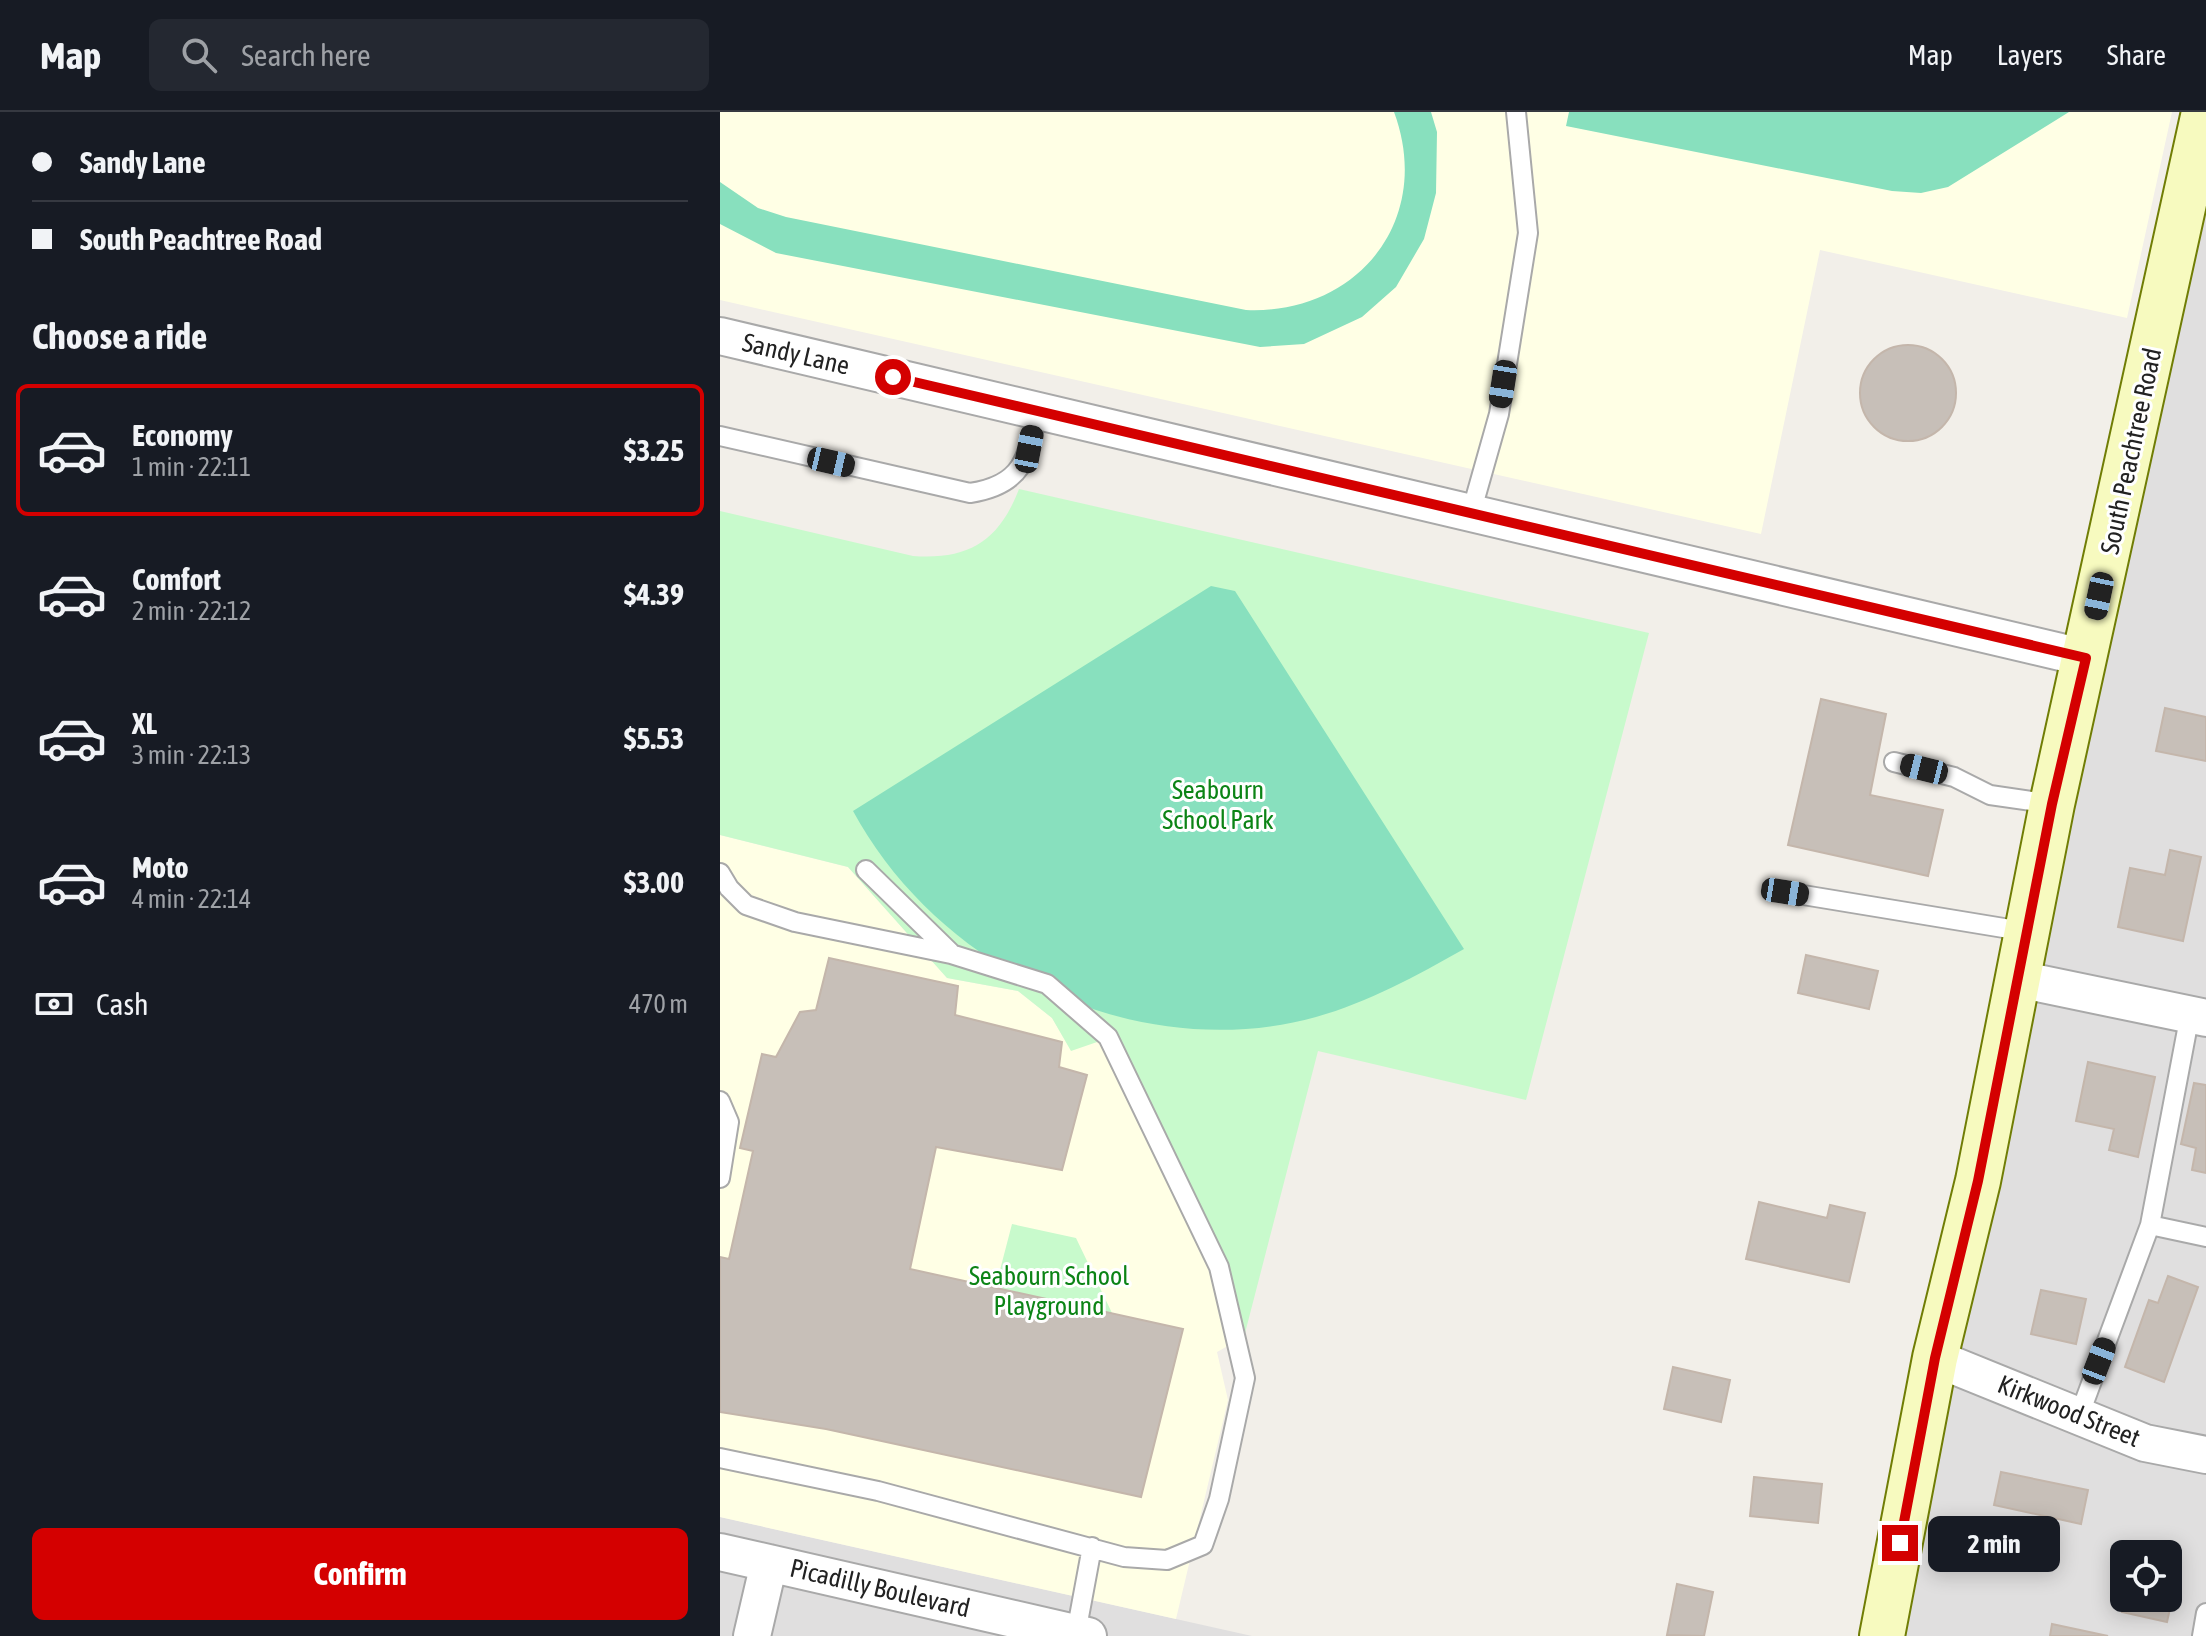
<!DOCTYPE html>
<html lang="en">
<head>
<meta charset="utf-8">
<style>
	body { margin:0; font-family:"Asap Condensed",sans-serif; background:#242831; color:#f1f3f6; height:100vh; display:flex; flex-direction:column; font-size:30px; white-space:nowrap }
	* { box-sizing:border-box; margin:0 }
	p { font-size:26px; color:#9ea1a6 }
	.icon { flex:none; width:44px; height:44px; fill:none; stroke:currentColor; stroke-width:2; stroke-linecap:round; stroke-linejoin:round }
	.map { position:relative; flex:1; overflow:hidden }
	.panel { display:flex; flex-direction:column; background:#171b24; width:720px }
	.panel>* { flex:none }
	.banner { display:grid; align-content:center; height:176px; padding:0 32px; background:#171b24 }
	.fabs { position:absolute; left:1390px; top:1428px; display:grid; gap:16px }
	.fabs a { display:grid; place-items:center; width:72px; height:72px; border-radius:12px; background:#171b24; box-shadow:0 4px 20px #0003; font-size:40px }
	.end { position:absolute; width:36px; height:36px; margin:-18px; border:10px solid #d40000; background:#fff; box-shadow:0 0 0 4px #fff }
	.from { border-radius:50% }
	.bubble { position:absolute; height:56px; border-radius:12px; background:#171b24; box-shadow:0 4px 20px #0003; font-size:26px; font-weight:700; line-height:56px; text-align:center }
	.car { position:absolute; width:24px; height:48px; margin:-24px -12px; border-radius:10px; box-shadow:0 0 6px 2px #0007; background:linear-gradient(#222 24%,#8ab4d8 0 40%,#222 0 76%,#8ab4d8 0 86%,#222 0) }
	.banner b { display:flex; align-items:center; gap:28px; height:76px; font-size:30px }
	.banner b+b { border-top:2px solid #363941 }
	.banner i { width:20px; height:20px; background:#f1f3f6 }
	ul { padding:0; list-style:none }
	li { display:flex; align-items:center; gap:24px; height:132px; margin:0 16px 12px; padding:0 16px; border:4px solid transparent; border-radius:12px }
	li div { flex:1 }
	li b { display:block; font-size:30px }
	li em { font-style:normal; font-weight:700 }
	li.active { border-color:#d40000 }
	li>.icon { width:72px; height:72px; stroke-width:1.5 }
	h2 { padding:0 32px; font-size:36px; line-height:96px }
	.pay { display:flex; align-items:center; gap:20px; height:88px; padding:0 32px; font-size:30px }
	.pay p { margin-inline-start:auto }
	.action { display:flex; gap:16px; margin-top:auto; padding:16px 32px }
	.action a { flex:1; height:92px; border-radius:12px; background:#d40000; color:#fff; font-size:32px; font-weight:700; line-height:92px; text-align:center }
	header { display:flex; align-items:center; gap:48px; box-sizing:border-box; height:112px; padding:0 40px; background:#171b24; border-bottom:2px solid #363941 }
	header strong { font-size:38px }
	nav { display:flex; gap:44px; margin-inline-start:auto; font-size:28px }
	.search { width:560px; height:72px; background:#242831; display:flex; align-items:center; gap:20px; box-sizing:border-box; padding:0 28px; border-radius:12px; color:#9ea1a6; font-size:30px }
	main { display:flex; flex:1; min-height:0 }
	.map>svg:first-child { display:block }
</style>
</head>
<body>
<header>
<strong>Map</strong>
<div class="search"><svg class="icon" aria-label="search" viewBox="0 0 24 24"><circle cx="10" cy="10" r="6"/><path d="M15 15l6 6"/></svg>Search here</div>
<nav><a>Map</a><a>Layers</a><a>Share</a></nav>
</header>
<main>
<section class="panel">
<div class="banner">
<b><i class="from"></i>Sandy Lane</b>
<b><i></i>South Peachtree Road</b>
</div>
<h2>Choose a ride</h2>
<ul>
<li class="active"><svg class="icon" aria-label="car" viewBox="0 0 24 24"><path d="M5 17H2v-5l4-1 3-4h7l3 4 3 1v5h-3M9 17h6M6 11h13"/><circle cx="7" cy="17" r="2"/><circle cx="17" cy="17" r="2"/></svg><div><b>Economy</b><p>1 min · 22:11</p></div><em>$3.25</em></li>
<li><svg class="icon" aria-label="car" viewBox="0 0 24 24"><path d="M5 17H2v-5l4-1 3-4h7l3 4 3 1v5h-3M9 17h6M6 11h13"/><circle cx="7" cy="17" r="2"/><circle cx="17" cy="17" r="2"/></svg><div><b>Comfort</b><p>2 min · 22:12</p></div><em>$4.39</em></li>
<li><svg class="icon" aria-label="car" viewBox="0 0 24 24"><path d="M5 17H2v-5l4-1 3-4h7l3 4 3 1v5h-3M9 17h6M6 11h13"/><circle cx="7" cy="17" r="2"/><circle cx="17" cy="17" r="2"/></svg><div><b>XL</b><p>3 min · 22:13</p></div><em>$5.53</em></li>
<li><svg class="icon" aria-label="car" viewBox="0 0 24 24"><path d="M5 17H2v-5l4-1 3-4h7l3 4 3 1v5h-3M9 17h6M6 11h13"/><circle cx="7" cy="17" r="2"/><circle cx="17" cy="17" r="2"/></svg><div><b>Moto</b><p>4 min · 22:14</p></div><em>$3.00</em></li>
</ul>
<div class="pay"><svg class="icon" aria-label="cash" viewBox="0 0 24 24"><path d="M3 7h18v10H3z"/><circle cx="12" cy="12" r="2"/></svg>Cash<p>470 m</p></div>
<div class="action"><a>Confirm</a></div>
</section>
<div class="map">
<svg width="1486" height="1524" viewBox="0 0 1486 1524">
	<rect width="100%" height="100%" fill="#f2efe9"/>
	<path fill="#e0dfdf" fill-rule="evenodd" d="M1486,0V1524H1167ZM1404,1442H1448V1486H1404Z
		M0,1405L532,1524H0Z"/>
	<path fill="#ffffe5" d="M0,0H1452L1407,206L1100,138L1041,422L0,188Z
		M0,723L128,755L227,866L298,879L332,906L351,938L380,928L524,1225L497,1240L508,1288L456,1507L0,1405Z"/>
	<path fill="#c8facc" d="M299,377L929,521L806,988L598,939L524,1225L380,929L351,939L332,906L298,879L227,866L128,755L0,723V399L193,444C249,448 279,429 299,377Z
		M292,1112L356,1126L415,1249L282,1187L280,1158Z"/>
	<path fill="#88e0be" d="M674,0H711L717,20L716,81L704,127L676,175L642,205L584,232L540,235L56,141L0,112V70L38,96L66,105L526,198C638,203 714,107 674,0Z
		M849,0H1349L1228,75L1201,81L1172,79L846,14Z
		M491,474L515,479L744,837C696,864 649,890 596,905C417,954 219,858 133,699Z"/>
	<path fill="#c7bfb8" stroke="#c4b6ab" stroke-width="2" d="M1140 281a48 48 0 1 1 96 0a48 48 0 1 1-96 0Z
		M1101,587L1166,602L1150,683L1223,698L1208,764L1068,733Z
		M1445,596L1486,605V649L1436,639Z
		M1450,738L1481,745L1463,829L1398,815L1410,756L1445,763Z
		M1086,843L1158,859L1149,897L1078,881Z
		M109,846L238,874L235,903L342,930L339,955L367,963L342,1058L216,1035L190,1157L463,1217L421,1385L106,1317L0,1300V1145L9,1147L33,1039L20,1036L42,942L56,945L80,900L96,898Z
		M1368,950L1435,965L1418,1045L1389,1038L1394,1017L1356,1009Z
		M1474,971L1486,973V1061L1472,1058L1476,1036L1461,1032Z
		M1039,1090L1107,1106L1110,1093L1145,1101L1129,1170L1026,1147Z
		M1448,1164L1478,1175L1444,1270L1405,1255L1429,1188L1438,1191Z
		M1321,1178L1366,1187L1356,1232L1311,1222Z
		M953,1255L1010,1268L1001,1310L944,1297Z
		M1281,1360L1368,1378L1361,1412L1274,1393Z
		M1034,1365L1102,1372L1098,1411L1030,1404Z
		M1448,1467L1456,1469L1447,1510L1402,1500L1405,1486H1448Z
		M957,1472L993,1480L984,1524L947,1523Z
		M1332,1512L1388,1524H1330Z"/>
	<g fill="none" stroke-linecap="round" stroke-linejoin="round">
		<g stroke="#a9a9a9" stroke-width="22">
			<path id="lane" d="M0,324L250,381C303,373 308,346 317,299
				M751,401L779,302L808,121L796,0
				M1174,650L1234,665L1270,683L1332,692
				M146,758L230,840
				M0,761L9,776L26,793L75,810L231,842L327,872L388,925L499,1155L525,1266L499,1387L483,1433L447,1448L404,1445L158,1379L0,1346
				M1065,780L1308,820
				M0,989L9,1010L0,1066
				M1430,1113L1470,902
				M1359,1304L1430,1113L1486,1125
				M356,1521L372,1435
				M1482,1524L1486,1501"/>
		</g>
		<g stroke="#a9a9a9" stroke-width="40">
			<path id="street" d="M0,224L1366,546
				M1298,867L1486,906
				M1215,1246L1425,1331L1486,1343
				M0,1440L368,1524
				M32,1524L49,1451"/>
		</g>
		<g stroke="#707d05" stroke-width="48">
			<path id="secondary" d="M1162,1524L1215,1246L1258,1069L1332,692L1484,0"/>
		</g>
		<use href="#lane" stroke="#fff" stroke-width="18"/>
		<use href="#street" stroke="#fff" stroke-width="36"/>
		<use href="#secondary" stroke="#f7fabf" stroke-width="44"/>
	</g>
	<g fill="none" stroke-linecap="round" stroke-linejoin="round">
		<path stroke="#d40000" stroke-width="10" d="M173,265L1366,546L1332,692L1258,1069L1215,1246L1180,1431"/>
	</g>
	<g text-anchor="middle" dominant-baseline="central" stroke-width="6" stroke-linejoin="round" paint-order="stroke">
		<g font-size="26" fill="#222" stroke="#fff">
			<text transform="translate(76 242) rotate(13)">Sandy Lane</text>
			<text transform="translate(1411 339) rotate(-78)">South Peachtree Road</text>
			<text transform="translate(1349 1299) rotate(22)">Kirkwood Street</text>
			<text transform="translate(160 1476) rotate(13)">Picadilly Boulevard</text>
		</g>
		<g font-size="26" fill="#0c8416" stroke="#fff">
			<text x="498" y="678">Seabourn<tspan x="498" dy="30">School Park</tspan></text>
			<text x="329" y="1164">Seabourn School<tspan x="329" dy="30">Playground</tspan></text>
		</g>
	</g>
</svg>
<div class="fabs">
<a><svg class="icon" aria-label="locate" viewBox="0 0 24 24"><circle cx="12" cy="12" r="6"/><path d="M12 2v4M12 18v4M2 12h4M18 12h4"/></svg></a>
</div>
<i class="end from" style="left:173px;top:265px"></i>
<i class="end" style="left:1180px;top:1431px"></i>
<div class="bubble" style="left:1208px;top:1404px;width:132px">2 min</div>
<i class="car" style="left:783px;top:272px;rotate:189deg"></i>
<i class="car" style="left:309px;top:337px;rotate:11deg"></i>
<i class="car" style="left:111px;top:350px;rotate:103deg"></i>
<i class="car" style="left:1379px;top:484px;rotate:192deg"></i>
<i class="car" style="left:1204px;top:657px;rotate:284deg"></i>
<i class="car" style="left:1065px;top:780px;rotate:99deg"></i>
<i class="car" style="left:1379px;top:1249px;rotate:21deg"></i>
</div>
</main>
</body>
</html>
